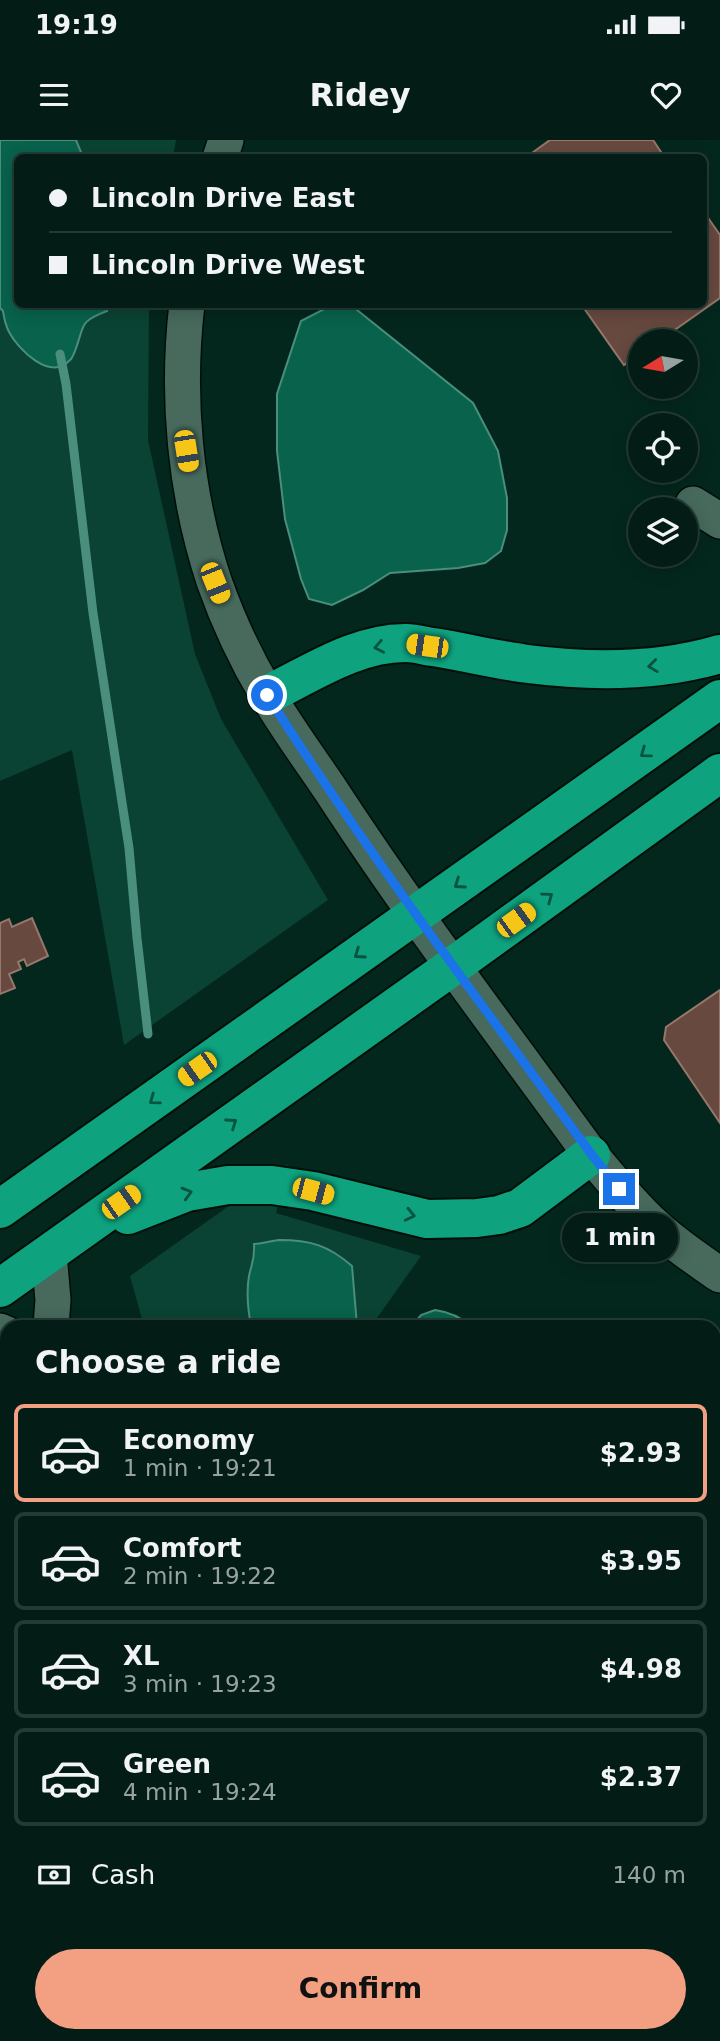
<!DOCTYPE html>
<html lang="en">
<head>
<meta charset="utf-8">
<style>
	body { margin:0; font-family:"DejaVu Sans",sans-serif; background:#112a23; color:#f1f3f6; height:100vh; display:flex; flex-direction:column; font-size:26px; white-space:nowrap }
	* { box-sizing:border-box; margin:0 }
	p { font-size:23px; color:#97a2a1 }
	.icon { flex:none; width:38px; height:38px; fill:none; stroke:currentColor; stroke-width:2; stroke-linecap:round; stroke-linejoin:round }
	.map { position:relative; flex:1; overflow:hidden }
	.panel { position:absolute; left:0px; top:1180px; width:721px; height:723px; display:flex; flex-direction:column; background:#031d16; border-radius:21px 21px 0 0; box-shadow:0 4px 18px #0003,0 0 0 2px #243b35 }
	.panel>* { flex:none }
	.top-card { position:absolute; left:14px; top:14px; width:693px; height:154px; border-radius:10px; box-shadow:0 4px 18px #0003,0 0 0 2px #243b35; display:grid; align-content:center; height:154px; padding:0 35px; background:#031d16 }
	.needle { width:46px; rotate:259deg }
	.controls { position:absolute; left:628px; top:189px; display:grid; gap:14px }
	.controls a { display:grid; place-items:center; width:70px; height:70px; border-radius:50%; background:#031d16; box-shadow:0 4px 18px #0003,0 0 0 2px #243b35; font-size:35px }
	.end { position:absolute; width:32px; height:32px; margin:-16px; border:9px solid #1a73e8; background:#fff; box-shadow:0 0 0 4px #fff }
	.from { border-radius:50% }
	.bubble { position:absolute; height:49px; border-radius:24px; background:#031d16; box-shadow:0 4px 18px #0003,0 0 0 2px #243b35; font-size:23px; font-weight:600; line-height:49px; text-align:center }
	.car { position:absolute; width:21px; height:42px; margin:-21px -10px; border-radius:9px; box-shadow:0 0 5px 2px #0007; background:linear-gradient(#f5c518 24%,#345 0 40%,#f5c518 0 76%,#345 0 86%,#f5c518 0) }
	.top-card b { display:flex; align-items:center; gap:24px; height:66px; font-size:26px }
	.top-card b+b { border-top:2px solid #243b35 }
	.top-card i { width:18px; height:18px; background:#f1f3f6 }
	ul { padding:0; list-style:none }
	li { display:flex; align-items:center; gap:21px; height:98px; margin:0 14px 10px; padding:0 21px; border:4px solid #243b35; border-radius:10px }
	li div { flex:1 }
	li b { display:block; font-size:26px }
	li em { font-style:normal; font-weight:600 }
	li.on { border-color:#f39f82 }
	li>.icon { width:63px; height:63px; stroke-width:1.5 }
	h2 { padding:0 35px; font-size:32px; line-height:84px }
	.pay { display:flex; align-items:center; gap:18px; height:77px; padding:0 35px; font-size:26px }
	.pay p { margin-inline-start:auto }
	.button { display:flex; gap:14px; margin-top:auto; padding:14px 35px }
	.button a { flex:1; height:80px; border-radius:42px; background:#f39f82; color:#111; font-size:28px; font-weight:600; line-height:80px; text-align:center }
	.status { display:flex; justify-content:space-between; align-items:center; height:49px; padding:0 35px; background:#031d16; direction:ltr }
	.status svg { height:19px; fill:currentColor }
	header { display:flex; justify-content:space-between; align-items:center; height:91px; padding:0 35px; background:#031d16; font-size:32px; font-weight:600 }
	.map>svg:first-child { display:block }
</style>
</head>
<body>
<div class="status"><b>19:19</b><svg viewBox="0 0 49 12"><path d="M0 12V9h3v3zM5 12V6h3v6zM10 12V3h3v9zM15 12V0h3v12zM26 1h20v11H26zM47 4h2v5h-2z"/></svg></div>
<header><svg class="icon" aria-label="menu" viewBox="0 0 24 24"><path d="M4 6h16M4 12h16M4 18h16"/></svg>Ridey<svg class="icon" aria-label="heart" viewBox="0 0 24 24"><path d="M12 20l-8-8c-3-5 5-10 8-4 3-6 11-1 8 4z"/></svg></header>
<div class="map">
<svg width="720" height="1901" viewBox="0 0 720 1901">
	<rect width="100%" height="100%" fill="#04271d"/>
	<path fill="#0a4333" d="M0,0H176L173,17L18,18V164L149,165L148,300L195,514L221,579L328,760L124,905L72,610L0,641Z
		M288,1024L276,1073L421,1116L377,1178L378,1186H144L130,1136Z
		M7,1568V1726L0,1725V1569Z
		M167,1895H657L658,1901H167Z"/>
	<path fill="#08624c" stroke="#4a8e7d" stroke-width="2" d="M0,0H76L83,17L18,18V164L106,165L107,171C78,182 85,185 75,211C74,213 72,219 70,220C50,242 18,209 9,192C6,186 4,178 3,171L0,168Z
		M332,165L352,166L473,263L498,311L507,358V390L501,411L485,423L458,428L390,433L363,450L332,465L309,459L301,439L285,379L277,311V254L301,181Z
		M279,1100C310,1100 328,1105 352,1126L357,1186H251C248,1170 246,1153 249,1136C252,1122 255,1119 254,1104C263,1104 269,1101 279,1100Z
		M435,1170C449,1172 460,1176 470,1186H412L421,1175Z"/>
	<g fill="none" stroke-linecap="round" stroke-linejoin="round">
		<path stroke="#4a8e7d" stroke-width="9" d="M60,214L66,244L93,473L129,708L137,798L148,894
			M308,1895L309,1901"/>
	</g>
	<path fill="#67493f" stroke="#97766b" stroke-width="2" d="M550,0H653L665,18H525Z
		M704,72L720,95V158L659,201H640V214L624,225L581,164H704Z
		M32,778L48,816L27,826L24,819L18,822L21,829L9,834L15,848L0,854V783L9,779L12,787Z
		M720,850V983L664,900L666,887Z
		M7,1320V1473L0,1475V1323Z
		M714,1331L720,1334V1409L714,1407Z
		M714,1655L720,1658V1733L714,1730Z
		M714,1829H720V1895L666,1901L665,1895H714Z
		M7,1864V1895H16L17,1901H0V1866Z"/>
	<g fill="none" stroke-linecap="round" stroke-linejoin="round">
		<g stroke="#000f08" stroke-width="38">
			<path id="minor" d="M220,18L226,0
				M187,164C176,257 185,353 214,441C228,481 247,521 268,556C287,588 309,618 330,649C412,775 503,894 591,1015C611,1039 631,1064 654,1085C674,1104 697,1119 720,1135
				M693,364L720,381
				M49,1114L53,1160L51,1186
				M0,1191L7,1194
				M714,1270L720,1273
				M6,1519H7
				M714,1592L720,1595
				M0,1783H7
				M72,1895L73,1901"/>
		</g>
		<g stroke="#000f08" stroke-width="42">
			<path id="highway" d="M267,555C310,534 357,502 407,503C415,503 425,506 433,507C465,512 497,520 528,524C591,532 659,532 720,514
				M0,1069L720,559
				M128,1075L187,1052L228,1045H272L313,1051L427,1079L477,1078L499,1075L520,1068L591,1015
				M0,1148L453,826L720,633"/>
		</g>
		<use href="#minor" stroke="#476a5d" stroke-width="35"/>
		<use href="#highway" stroke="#0ea27f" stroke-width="38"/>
	</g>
	<defs><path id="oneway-chevron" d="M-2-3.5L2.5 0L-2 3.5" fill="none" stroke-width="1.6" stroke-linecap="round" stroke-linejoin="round" transform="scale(1.75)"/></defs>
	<g stroke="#06533f">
		<use href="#oneway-chevron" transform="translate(379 507) rotate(169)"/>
		<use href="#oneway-chevron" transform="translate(653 526) rotate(173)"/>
		<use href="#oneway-chevron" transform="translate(645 613) rotate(144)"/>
		<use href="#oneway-chevron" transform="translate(459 744) rotate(145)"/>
		<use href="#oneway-chevron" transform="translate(548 757) rotate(-36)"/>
		<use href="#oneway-chevron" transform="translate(359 814) rotate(145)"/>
		<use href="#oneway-chevron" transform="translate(154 960) rotate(144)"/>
		<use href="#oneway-chevron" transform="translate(232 983) rotate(-35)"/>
		<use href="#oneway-chevron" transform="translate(187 1053) rotate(-16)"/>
		<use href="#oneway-chevron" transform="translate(410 1075) rotate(13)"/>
	</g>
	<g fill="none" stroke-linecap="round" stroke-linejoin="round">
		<path stroke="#1a73e8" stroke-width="9" d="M267,555C368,714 481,864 592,1015L619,1049"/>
	</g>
</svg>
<div class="controls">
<a><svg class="needle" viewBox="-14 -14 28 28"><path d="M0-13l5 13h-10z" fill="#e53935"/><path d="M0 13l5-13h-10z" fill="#97a2a1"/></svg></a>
<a><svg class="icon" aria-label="locate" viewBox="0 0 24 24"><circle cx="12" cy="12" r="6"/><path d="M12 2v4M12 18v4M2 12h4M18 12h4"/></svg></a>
<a><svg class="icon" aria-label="layers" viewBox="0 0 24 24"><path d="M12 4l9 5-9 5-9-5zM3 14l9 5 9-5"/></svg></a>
</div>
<i class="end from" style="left:267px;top:555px"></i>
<i class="end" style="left:619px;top:1049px"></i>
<div class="bubble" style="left:562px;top:1073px;width:116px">1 min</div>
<i class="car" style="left:186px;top:311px;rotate:171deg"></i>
<i class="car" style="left:215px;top:443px;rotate:158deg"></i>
<i class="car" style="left:427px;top:506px;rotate:278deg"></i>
<i class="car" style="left:516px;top:780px;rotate:54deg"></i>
<i class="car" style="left:197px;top:929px;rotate:235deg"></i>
<i class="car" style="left:313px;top:1051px;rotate:105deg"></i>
<i class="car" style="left:121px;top:1062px;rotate:55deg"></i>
<div class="top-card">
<b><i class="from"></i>Lincoln Drive East</b>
<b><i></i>Lincoln Drive West</b>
</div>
<section class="panel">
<h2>Choose a ride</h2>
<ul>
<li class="on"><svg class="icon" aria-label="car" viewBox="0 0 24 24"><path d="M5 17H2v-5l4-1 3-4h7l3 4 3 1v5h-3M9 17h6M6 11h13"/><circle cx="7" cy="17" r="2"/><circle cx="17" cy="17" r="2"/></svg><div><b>Economy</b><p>1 min · 19:21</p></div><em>$2.93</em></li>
<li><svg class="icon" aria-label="car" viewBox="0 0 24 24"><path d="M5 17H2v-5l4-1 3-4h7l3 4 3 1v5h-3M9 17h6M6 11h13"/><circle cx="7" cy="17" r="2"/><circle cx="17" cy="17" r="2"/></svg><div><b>Comfort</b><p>2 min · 19:22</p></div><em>$3.95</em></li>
<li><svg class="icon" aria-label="car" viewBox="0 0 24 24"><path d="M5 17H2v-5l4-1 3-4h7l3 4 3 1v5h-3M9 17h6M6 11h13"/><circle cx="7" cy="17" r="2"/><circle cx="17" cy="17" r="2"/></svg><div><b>XL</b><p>3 min · 19:23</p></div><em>$4.98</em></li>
<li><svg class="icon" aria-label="car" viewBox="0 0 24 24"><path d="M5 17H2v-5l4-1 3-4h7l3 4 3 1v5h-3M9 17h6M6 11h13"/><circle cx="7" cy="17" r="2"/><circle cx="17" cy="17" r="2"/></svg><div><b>Green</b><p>4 min · 19:24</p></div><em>$2.37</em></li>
</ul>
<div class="pay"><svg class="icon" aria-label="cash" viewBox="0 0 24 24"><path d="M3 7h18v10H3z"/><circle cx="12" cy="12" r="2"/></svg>Cash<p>140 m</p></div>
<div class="button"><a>Confirm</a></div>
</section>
</div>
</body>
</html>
